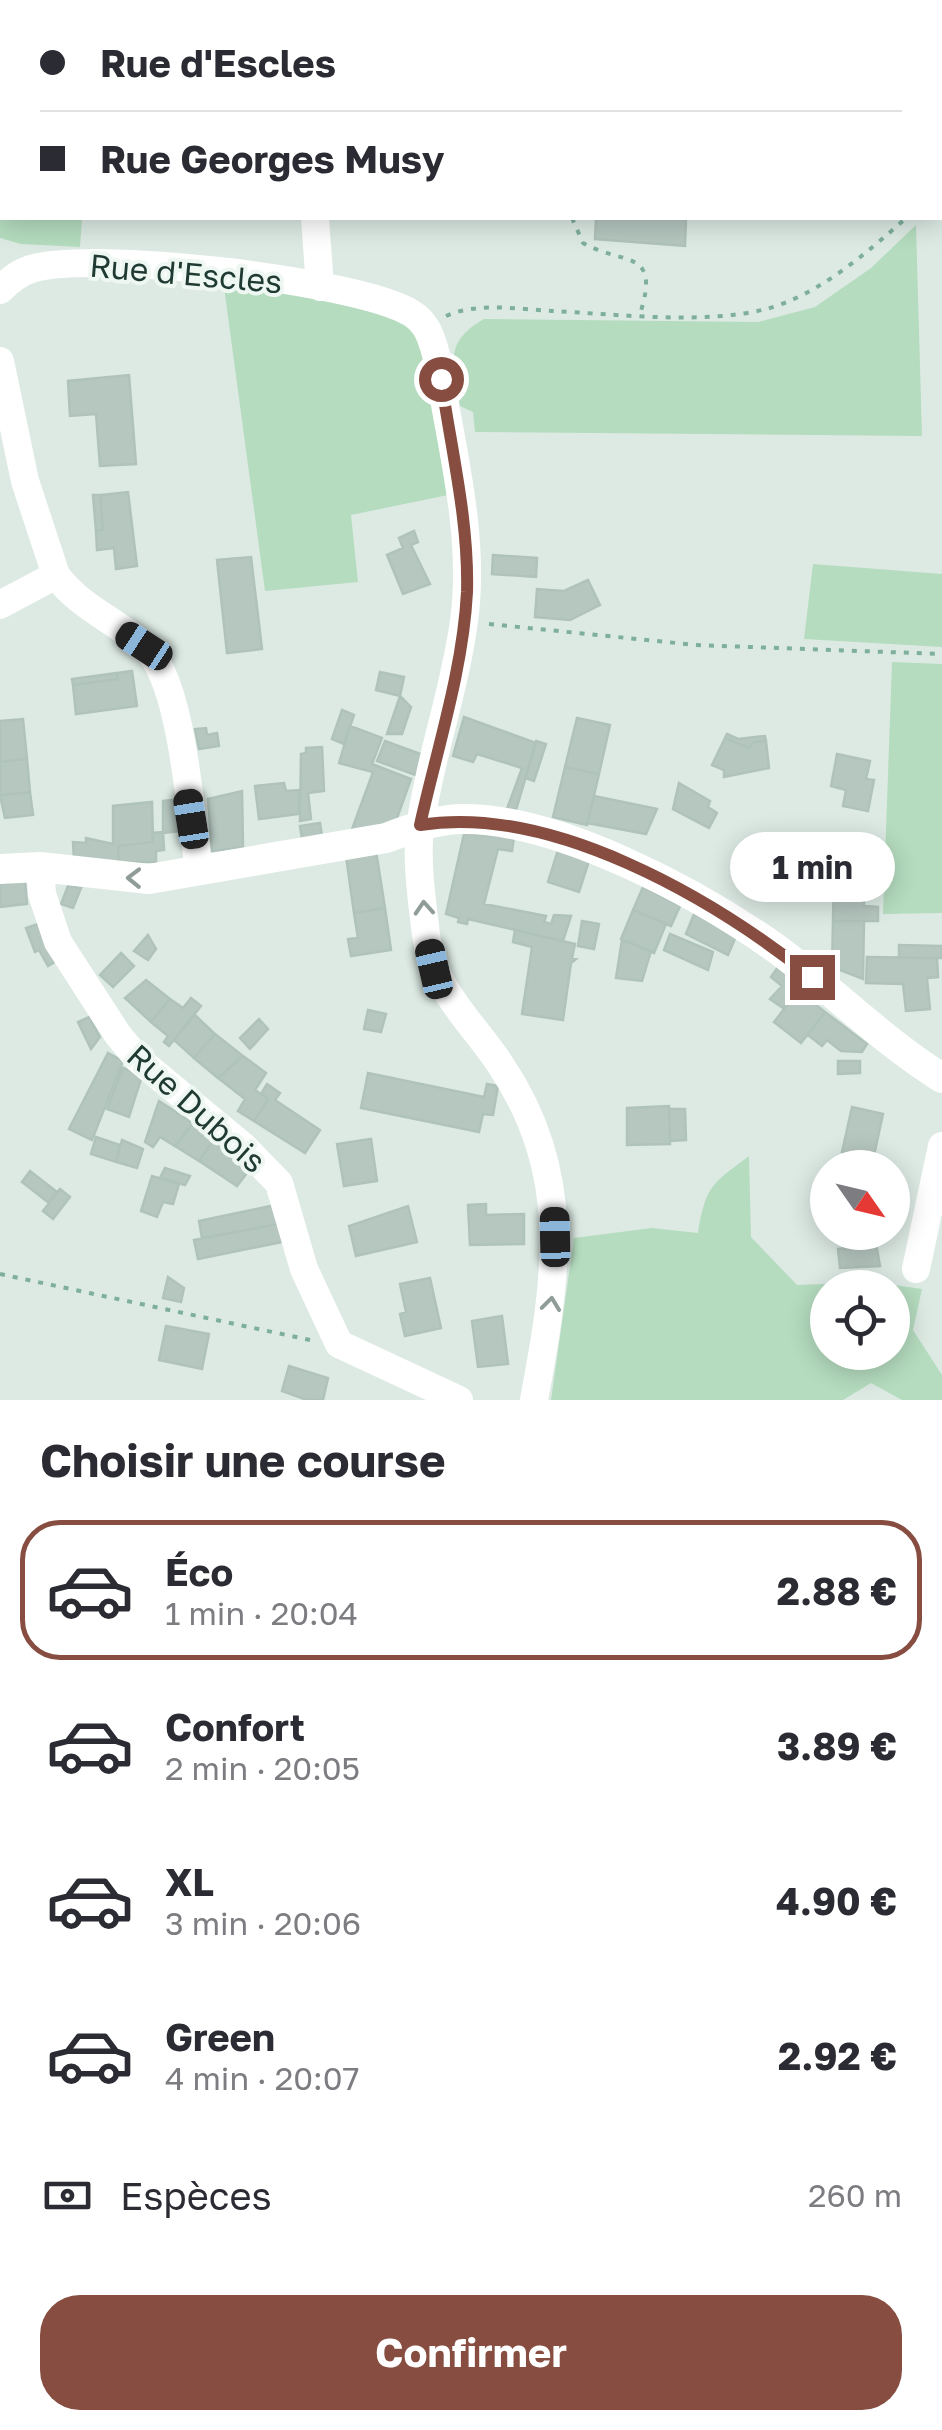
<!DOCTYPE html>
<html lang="fr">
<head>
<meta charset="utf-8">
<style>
	body { margin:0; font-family:"Golos Text",sans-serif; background:#f2f2f3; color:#2b2b33; height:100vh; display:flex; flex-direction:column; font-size:38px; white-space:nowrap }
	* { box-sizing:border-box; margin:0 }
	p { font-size:32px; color:#7c7c81 }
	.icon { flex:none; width:55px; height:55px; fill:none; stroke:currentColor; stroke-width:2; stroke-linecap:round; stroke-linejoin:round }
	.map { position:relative; height:1400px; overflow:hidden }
	.details { display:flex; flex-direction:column; background:#fff; flex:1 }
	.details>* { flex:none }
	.hud { position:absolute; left:0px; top:0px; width:942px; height:220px; box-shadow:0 5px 25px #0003; display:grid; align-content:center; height:220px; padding:0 40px; background:#fff }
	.needle { width:65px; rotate:124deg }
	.fabs { position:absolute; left:810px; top:1150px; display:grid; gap:20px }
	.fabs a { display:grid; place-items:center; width:100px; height:100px; border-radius:50%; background:#fff; box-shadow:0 5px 25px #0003; font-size:50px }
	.end { position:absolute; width:45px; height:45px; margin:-22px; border:12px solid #864d40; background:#fff; box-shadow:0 0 0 5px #fff }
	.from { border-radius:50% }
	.bubble { position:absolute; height:70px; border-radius:35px; background:#fff; box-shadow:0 5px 25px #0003; font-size:32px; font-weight:700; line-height:70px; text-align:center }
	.car { position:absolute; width:30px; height:60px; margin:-30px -15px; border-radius:12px; box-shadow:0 0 8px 2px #0007; background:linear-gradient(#222 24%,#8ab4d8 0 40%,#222 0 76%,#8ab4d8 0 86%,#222 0) }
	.hud b { display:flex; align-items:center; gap:35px; height:95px; font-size:38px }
	.hud b+b { border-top:2px solid #e1e1e2 }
	.hud i { width:25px; height:25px; background:#2b2b33 }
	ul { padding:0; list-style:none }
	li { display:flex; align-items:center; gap:30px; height:140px; margin:0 20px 15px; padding:0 20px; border:5px solid transparent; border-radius:40px }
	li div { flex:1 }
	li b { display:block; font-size:38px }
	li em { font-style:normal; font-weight:700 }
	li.active { border-color:#864d40 }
	li>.icon { width:90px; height:90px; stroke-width:1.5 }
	h2 { padding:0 40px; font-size:45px; line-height:120px }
	.pay { display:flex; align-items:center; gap:25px; height:110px; padding:0 40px; font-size:38px }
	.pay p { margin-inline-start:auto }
	.action { display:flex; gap:20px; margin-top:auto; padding:20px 40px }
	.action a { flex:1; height:115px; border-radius:40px; background:#864d40; color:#fff; font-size:40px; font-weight:700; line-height:115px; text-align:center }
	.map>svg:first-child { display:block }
</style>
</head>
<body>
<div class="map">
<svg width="942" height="1400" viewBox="0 0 942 1400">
	<rect width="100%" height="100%" fill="#ddeae4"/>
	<path fill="#b5dcbf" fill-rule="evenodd" d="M0,0H109L2,2V218H82L80,247L21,244L0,238Z
		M916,225L922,436L475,432L473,412L460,406C454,364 442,343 484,319L758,322L815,307L871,268Z
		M224,287C292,292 367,295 424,337L448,495L351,515L358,582L265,591Z
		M813,564L942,574V647L804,639Z
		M892,662L942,664V913L883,914Z
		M749,1156L751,1237L797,1285L874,1282L922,1289L913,1330L942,1375V1400H902L871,1383L843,1400H551L574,1238L652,1228L698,1233C706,1185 712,1184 749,1156ZM828,1288H892V1352H828Z"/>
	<path fill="#b6c7c0" stroke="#b0c3bb" stroke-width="2.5" d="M596,218H686L685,246L595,239Z
		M129,375L136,464L100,466L96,414L70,416L68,381Z
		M128,492L137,566L116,569L114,548L97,550L96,531L103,530L100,495Z
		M93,495H100L103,530L96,531Z
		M414,531L418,542L411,545L430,584L403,594L387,555L403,548L399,538Z
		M493,555L537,558L536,577L492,574Z
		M251,557L262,649L227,653L217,560Z
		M588,580L600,605L570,620L535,617L537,589L564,591Z
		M132,671L137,706L76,714L73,685L118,679L117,673Z
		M380,672L404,677L400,696L376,690Z
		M117,673L118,679L73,685L72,679Z
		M400,696L411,707L402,734H387Z
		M342,710L354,715L344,744L332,739Z
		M464,717L536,743L516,810L507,809L522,768L477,754L473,762L453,756Z
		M577,718L610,725L599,774L565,767Z
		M23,719L27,759L0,762V721Z
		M350,726L382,738L372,764L411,779L396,821L351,832L373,772L339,763Z
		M206,728L207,735L217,733L219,746L199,749L195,729Z
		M727,734L738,739L765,736L766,741L754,742L749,748L725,738Z
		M725,738L749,748L754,742L766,741L769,768L724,777V770L712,765Z
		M385,741L426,756L418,776L377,761Z
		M536,741L546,744L534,781L525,778Z
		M322,747L324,791L308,793L311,819L300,821L301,754L306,753V748Z
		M837,754L870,761L866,779L874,780L868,811L843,806L846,790L831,786Z
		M27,759L30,792L0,795V762Z
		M565,767L599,774L587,825L553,817Z
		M284,783L286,791L299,790V814L259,819L255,786Z
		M679,783L710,801L708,807L717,813L709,828L673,809Z
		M242,791L243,847L212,851L208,799Z
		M30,792L33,815L5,818L0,795Z
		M594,796L657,809L646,834L587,823Z
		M182,799L187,830L163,833V801Z
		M152,802L153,842L118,846L119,862L74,860L73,842L86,843V838L113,844V806Z
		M320,823L322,836L302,839L300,826Z
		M163,832L164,850L156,851V862H119L118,846L153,842L152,833Z
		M464,834L514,837L512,851L498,849L484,904L546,916L544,922L551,924L554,915L571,916L563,941L468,919L467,924L458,922L459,918L446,914Z
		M843,841H852L851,857L865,856L864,906L878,907V921H833L834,878H840V864H827V847H842Z
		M558,850L589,861L579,892L548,882Z
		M376,851L385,908L354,913L346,856Z
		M25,881L27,904L0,907V884Z
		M68,886L81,888L73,908L61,904Z
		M643,887L680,906L671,926L633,910Z
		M385,908L391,950L351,956L348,939L358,938L354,913Z
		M633,910L666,924L654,953L621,939Z
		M694,914L736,936L728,955L686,934Z
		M582,921L599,924L594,949L578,946Z
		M833,921H864L863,979L832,967Z
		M41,923L60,959L48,966L39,950L35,952L26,928Z
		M515,930L575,944L572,958L576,959L571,963L563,1020L522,1014L532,947L513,942Z
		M670,934L713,952L708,970L664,950Z
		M148,935L156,949L148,960L134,951Z
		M622,940L651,951L642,981L616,978Z
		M899,945L942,946V958H899Z
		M121,953L134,966L113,987L100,975Z
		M867,957L937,958L938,977L927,978L930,1009L906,1011L903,984L866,983Z
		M780,964L801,982L783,1008L770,999L782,986L771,977Z
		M146,980L170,999L151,1022L125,998Z
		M798,991L825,1012L801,1043L774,1022Z
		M191,998L201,1006L169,1046L164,1042L168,1036L151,1022L170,999L183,1008Z
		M368,1010L386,1014L381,1032L364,1029Z
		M825,1012L867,1044L862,1052L841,1051L827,1040L822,1046L808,1035Z
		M195,1015L215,1034L194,1058L174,1040Z
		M89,1017L100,1037L91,1049L78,1022Z
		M259,1019L268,1029L250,1049L240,1038Z
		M215,1034L243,1056L218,1078L194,1058Z
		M108,1053L123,1061L92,1140L69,1129Z
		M243,1056L266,1073L255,1090L268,1099L254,1121L238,1111L245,1099L218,1078Z
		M838,1061H860V1073L838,1074Z
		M123,1068L142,1076L129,1117L107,1109Z
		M368,1073L484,1097L487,1084L498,1086L493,1115L483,1114L479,1132L361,1108Z
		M267,1084L280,1093L275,1100L320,1130L305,1153L254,1121L268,1099L261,1094Z
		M159,1101L193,1123L175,1146L160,1137L153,1147L145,1142Z
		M669,1106L670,1144L627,1145V1108Z
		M852,1107L883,1114L873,1160L842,1152Z
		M669,1109H685L686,1140L670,1141Z
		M193,1123L215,1138L199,1161L175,1146Z
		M96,1137L120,1145L116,1162L91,1154Z
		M215,1138L253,1165L237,1186L199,1161Z
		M371,1139L377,1181L344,1186L337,1144Z
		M122,1140L143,1149L137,1168L116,1162Z
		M165,1168L190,1176L185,1185L160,1178Z
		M30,1171L57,1192L49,1203L22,1182Z
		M152,1176L179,1184L173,1204L163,1202L157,1217L141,1211Z
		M60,1189L70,1197L53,1219L43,1211Z
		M486,1204V1215L524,1214V1244L470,1245L468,1205Z
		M275,1205L279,1224L202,1238L199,1221Z
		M408,1206L417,1242L356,1256L349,1226Z
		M279,1224L282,1242L198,1259L194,1240Z
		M848,1232H874L880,1266L840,1268L838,1249L849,1248Z
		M168,1277L184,1288L181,1302L163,1298Z
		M430,1278L441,1328L405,1336L400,1314L406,1312L400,1284Z
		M502,1316L508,1364L478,1367L472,1321Z
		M166,1326L209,1334L202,1369L159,1360Z
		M289,1366L328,1378L323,1400H307L282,1391Z"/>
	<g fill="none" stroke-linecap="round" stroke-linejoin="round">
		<path stroke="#7dae9e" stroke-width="4" stroke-dasharray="5 8" stroke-linecap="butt" d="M940,186L942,184
			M572,218L583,243C624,266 661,248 640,314
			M446,316C478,302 517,309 552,311C616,314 704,325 766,309C817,296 867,253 906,218
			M489,624L696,645L942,654
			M0,1274L310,1340"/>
		<path stroke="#fff" stroke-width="28" d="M302,0V2
			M315,218L320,287
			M0,290C9,281 18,273 31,269C93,250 356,280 411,313C428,323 432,340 437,358C450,443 476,535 464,621C455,689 431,754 421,821C415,856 422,900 426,935C432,988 472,1022 500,1064C574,1174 557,1277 534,1400
			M0,361L25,481L56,575
			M0,605L56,575C80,608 116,620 145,647C183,682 190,815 199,869
			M40,867L42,894L58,942L118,1035L139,1060L243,1146L279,1183L304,1269L339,1344L459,1400
			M916,1269L942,1146"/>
		<path stroke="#fff" stroke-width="30" d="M0,869L40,867L149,879L386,838C410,829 434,820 460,819C556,817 696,892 774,947C832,989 881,1040 942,1078"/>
	</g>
	<defs><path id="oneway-chevron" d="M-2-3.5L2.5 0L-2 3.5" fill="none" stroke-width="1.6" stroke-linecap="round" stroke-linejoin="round" transform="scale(2.5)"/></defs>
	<g stroke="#8f9c98">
		<use href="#oneway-chevron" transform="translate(134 878) rotate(-179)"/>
		<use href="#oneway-chevron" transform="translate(424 908) rotate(-94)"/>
		<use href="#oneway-chevron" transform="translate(551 1304) rotate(-83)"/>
	</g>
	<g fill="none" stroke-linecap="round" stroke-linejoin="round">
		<path stroke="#864d40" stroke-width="12" d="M441,379C451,449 469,521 467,592C463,670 437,749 420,825C551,804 711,897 812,977"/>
	</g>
	<g text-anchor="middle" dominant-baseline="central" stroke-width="8" stroke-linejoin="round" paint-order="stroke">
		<g font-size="32" fill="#1f3a32" stroke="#eef7f2">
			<text transform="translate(186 273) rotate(5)">Rue d'Escles</text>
			<text transform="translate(197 1108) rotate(42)">Rue Dubois</text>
		</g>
	</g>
</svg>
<div class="fabs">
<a><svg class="needle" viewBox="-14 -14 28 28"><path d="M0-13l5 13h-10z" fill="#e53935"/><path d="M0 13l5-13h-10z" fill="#7c7c81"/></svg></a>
<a><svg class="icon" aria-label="locate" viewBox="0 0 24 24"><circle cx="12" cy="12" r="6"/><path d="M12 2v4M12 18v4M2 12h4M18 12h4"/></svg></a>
</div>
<i class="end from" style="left:441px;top:379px"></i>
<i class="end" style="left:812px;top:977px"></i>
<div class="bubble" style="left:730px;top:832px;width:165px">1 min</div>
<i class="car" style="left:144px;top:646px;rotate:303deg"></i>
<i class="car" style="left:191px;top:819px;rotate:351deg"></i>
<i class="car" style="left:434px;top:969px;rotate:347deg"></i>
<i class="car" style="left:555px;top:1237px;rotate:359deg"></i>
<div class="hud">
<b><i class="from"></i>Rue d'Escles</b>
<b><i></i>Rue Georges Musy</b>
</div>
</div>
<section class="details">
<h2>Choisir une course</h2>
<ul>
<li class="active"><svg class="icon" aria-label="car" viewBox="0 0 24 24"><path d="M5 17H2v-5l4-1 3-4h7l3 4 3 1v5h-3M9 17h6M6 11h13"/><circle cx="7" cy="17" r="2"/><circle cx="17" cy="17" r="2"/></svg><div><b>Éco</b><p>1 min · 20:04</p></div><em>2.88 €</em></li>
<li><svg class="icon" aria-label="car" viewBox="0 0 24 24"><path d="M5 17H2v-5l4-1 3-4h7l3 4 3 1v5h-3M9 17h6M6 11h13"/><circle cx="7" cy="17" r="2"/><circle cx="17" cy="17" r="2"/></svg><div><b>Confort</b><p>2 min · 20:05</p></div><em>3.89 €</em></li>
<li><svg class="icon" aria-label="car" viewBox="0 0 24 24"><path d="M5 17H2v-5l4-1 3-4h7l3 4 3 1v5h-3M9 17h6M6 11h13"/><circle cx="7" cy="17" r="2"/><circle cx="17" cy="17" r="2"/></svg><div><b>XL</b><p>3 min · 20:06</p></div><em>4.90 €</em></li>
<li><svg class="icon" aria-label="car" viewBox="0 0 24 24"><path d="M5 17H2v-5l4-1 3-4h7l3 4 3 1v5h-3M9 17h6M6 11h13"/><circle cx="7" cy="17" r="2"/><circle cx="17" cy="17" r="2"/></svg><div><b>Green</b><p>4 min · 20:07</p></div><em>2.92 €</em></li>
</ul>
<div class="pay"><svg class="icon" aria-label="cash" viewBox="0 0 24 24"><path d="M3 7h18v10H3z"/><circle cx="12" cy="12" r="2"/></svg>Espèces<p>260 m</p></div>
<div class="action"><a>Confirmer</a></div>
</section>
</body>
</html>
